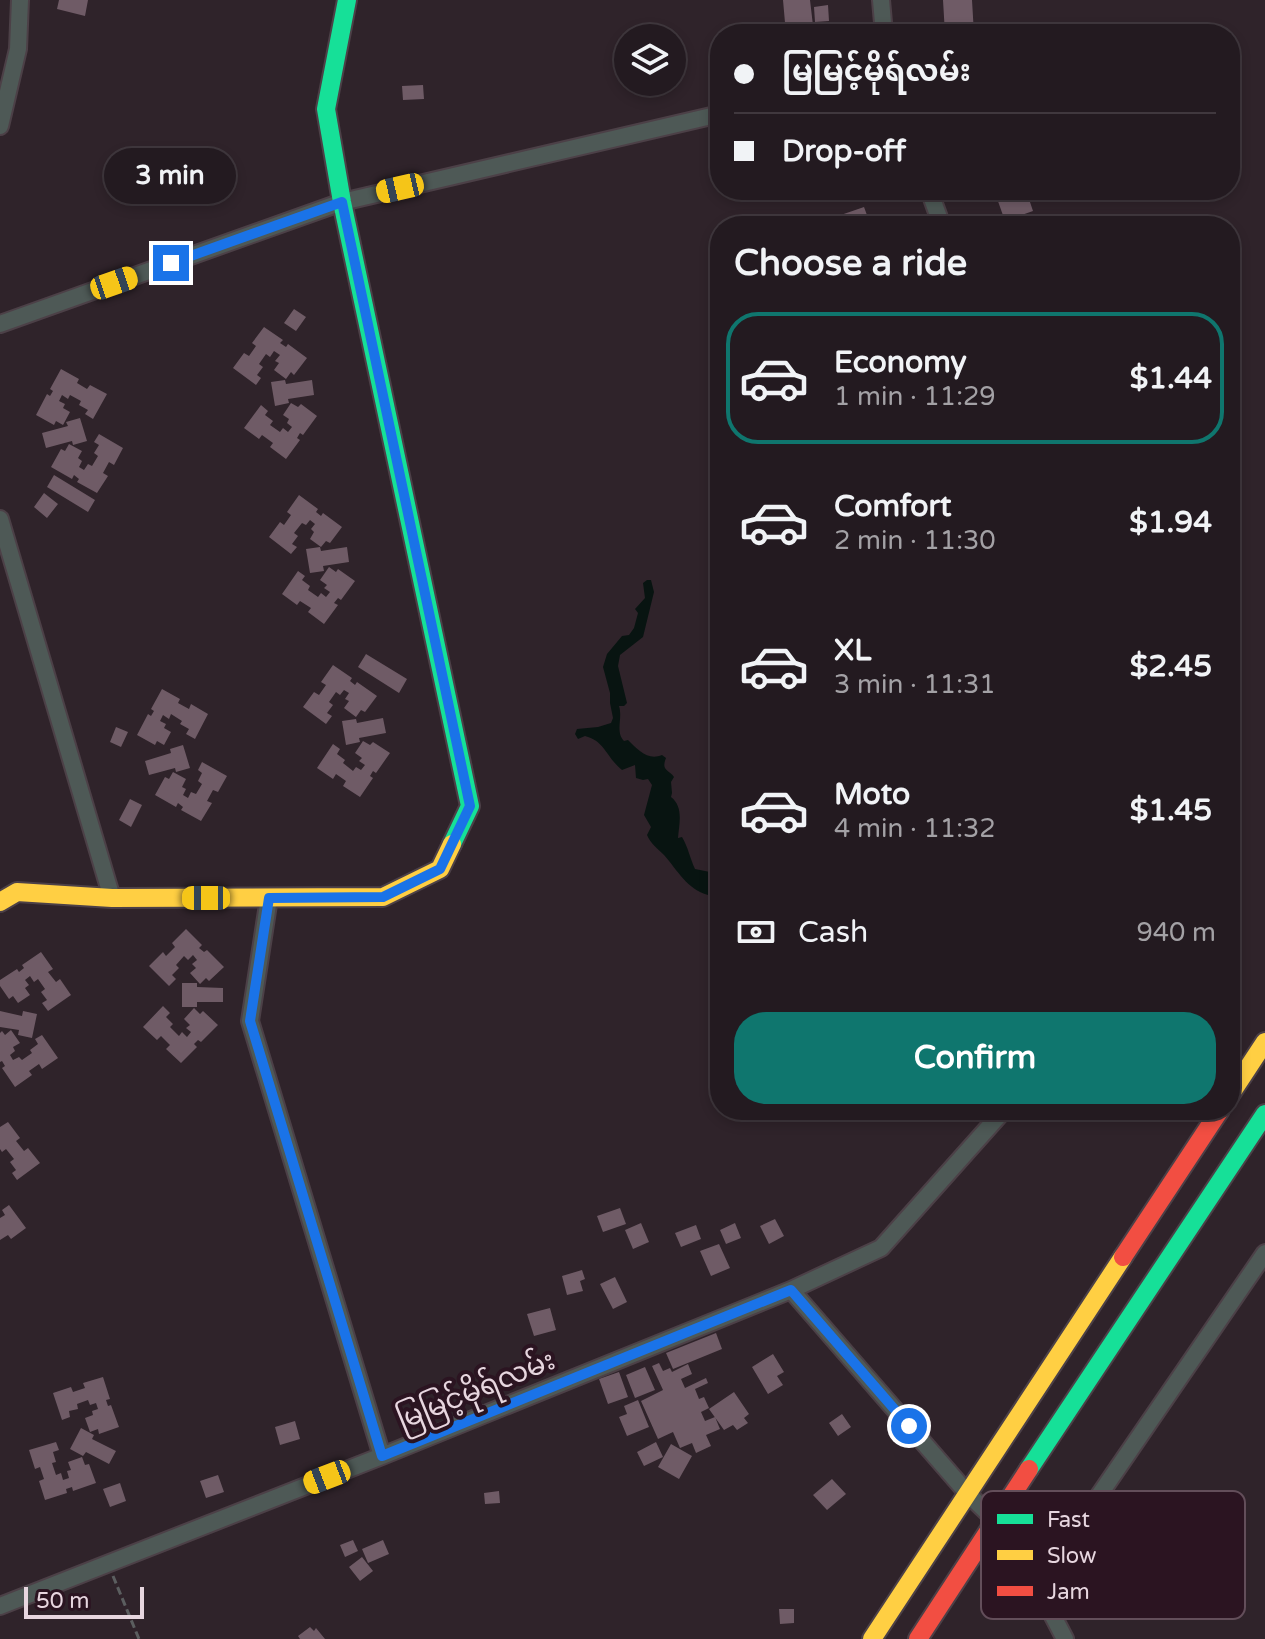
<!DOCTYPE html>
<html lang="en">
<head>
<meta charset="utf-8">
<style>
	body { margin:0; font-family:"Varela Round","Noto Sans Myanmar",sans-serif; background:#2b2329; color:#f1f3f6; height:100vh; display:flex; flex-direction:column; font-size:30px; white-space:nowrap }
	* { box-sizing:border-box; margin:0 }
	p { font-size:26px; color:#a3a1a5 }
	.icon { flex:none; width:44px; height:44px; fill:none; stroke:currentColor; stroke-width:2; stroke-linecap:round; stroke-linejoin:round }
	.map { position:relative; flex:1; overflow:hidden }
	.panel { position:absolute; left:710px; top:216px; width:530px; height:904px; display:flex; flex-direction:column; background:#231a20; border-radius:32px; box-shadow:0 4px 12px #0003,0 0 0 2px #40383e }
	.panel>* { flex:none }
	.hud { position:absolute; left:710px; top:24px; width:530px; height:176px; border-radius:32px; box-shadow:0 4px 12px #0003,0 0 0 2px #40383e; display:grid; align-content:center; height:176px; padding:0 24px; background:#231a20 }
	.tools { position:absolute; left:614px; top:24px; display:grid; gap:16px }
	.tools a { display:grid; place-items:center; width:72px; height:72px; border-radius:50%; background:#231a20; box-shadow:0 4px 12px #0003,0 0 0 2px #40383e; font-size:40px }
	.scale { position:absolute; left:24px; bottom:20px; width:120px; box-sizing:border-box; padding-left:8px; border:4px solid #e7d6df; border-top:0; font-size:22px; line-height:28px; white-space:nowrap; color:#e7d6df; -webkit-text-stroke:6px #2b1421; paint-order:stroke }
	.end { position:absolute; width:36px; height:36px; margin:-18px; border:10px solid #1a73e8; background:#fff; box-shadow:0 0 0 4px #fff }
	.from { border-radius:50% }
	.bubble { position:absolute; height:56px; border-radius:28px; background:#231a20; box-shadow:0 4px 12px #0003,0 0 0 2px #40383e; font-size:26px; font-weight:800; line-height:56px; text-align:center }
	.car { position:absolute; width:24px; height:48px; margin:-24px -12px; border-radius:10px; box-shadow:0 0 6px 2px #0007; background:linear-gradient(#f5c518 24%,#345 0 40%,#f5c518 0 76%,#345 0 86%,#f5c518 0) }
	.hud b { display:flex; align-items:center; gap:28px; height:76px; font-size:30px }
	.hud b+b { border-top:2px solid #40383e }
	.hud i { width:20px; height:20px; background:#f1f3f6 }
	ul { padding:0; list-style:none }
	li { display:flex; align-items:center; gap:24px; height:132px; margin:0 16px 12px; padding:0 8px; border:4px solid transparent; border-radius:32px }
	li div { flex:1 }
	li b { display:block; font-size:30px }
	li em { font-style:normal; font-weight:800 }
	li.current { border-color:#0f766e }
	li>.icon { width:72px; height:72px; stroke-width:1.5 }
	h2 { padding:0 24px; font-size:36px; line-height:96px }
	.pay { display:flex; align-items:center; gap:20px; height:88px; padding:0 24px; font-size:30px }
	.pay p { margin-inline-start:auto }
	.cta { display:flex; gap:16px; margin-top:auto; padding:16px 24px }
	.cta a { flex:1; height:92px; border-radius:32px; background:#0f766e; color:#fff; font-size:32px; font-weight:800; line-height:92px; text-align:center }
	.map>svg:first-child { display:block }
</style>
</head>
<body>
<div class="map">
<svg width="1265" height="1639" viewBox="0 0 1265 1639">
	<rect width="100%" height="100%" fill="#2f232a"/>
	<path fill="#081411" d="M647,580H651L654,592L643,637L620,655L618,666L627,703L624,706H619C623,718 615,732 624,741L628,740C638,750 648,761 662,755L666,758C661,771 668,769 674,777L671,782L672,793L671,797C684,807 679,824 678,838L682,837C688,847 690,858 695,869L720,874V943L715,916L708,895C687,889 678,871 664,855C657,848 651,844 647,835L651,827L644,815L652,785L648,779L643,780L636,778L635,765L622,770C606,757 605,741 585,736L578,739L575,734L577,729L598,727L611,723L613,718L610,703V693L603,667L607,654L622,636L629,635L634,628L638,613L635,609L645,598L643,583Z"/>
	<path fill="#6f5b66" d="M59,0H88L85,16L57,9Z
		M783,0H810L814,34H786Z
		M943,0H972L974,34H945Z
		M828,5L829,21L815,22L814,7Z
		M423,85L424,99L403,100L402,86Z
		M994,190H1026L1033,211L1005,221Z
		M864,207L871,226H838L835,217Z
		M294,309L306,317L296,331L284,323Z
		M264,327L283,340L280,343L286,347L288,344L307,358L294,375L291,372L286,379L274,370L279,363L275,361L280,355L274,351L270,357L266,354L259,364L263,367L257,375L261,378L256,385L233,368L244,353L249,356L256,346L252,343Z
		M61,369L79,379L77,383L87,389L90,385L107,394L93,419L85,414L88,410L79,405L81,401L70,395L68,399L62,395L59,401L65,404L63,408L70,412L63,425L56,421L54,425L36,415L47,394L50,396L53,391L50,389Z
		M285,380L286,384L312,380L314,395L288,399L289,403L275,406L271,382Z
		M291,403L298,407L301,404L317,416L303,435L300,433L297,438L300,440L286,459L270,447L273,443L262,435L259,439L244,428L261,405L268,411L265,415L273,421L270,425L280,432L283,428L288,432L292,427L287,423L289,419L283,415Z
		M80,418L87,441L73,445L72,441L46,448L42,433L68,426L66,422Z
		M99,434L123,448L114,465L109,462L103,473L108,476L97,493L77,482L79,479L74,475L72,479L51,467L61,449L65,451L69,444L82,451L78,458L82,461L79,467L84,470L88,464L92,466L98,456L94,453L99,445L94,442Z
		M54,475L95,500L88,512L47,487Z
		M44,493L58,504L47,518L34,507Z
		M299,495L318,509L316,512L321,516L323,513L342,527L330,543L326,541L321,547L310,539L314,532L311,529L315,524L310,520L306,525L302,523L294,533L298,536L292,544L297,547L291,554L269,537L280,522L284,525L291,515L287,512Z
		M320,547L321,551L347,547L349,562L323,566L324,571L310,573L306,549Z
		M329,567L336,572L338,569L355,581L341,600L338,598L334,603L338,605L324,624L308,612L311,608L300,601L297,605L282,594L298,571L305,576L302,580L310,586L308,590L318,597L321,593L326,597L330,592L324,588L327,585L320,580Z
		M366,654L407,679L399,693L358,667Z
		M333,665L352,678L350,681L355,685L357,682L377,696L365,712L361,710L356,717L344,708L349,701L345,699L349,693L344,690L340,695L336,692L329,702L333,705L327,713L332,716L326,724L303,707L314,692L319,695L326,685L321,682Z
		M162,689L180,699L178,703L189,709L191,704L208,714L195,739L186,734L189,729L180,724L182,721L171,714L169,719L163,715L160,721L166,724L164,728L171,732L164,745L157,741L155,745L137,735L148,714L151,716L154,711L151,709Z
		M383,718L386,733L359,738L360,742L346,745L342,721L356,719L357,723Z
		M116,727L128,732L121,747L110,742Z
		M363,741L370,745L373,742L390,753L376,773L373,771L370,776L373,778L360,797L343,786L346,781L336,774L333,779L317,768L333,744L340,749L337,754L345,760L343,763L353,771L356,767L361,770L365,765L359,761L362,758L355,753Z
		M183,745L190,768L176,772L175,768L149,775L145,761L171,753L170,749Z
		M202,762L227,776L218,792L213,790L207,801L212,803L201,821L181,810L183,807L178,803L176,807L155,795L165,777L169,779L173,772L186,779L182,787L186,789L183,795L188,798L191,792L196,794L202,784L198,781L202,773L198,770Z
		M130,799L142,805L131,827L119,820Z
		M186,929L202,945L199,948L204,952L207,950L224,967L209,981L206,978L200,984L190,973L196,968L192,964L197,960L193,955L188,960L184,956L176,965L179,968L172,975L176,979L169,986L149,966L163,952L166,956L175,947L172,943Z
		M41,952L53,969L48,972L56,982L60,979L71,995L48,1011L42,1003L47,1000L41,992L45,989L38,979L34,982L30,976L25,980L29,985L25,988L30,995L18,1003L13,996L9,999L0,986V980L17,969L19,972L24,968L22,965Z
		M182,983H197V987L223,988V1002H197V1007H182Z
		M163,1006L170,1013L166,1017L173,1024L170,1027L179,1036L182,1032L187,1037L191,1032L186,1028L190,1025L184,1019L194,1008L200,1014L203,1011L218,1025L201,1042L198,1040L194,1044L197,1047L181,1063L166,1049L170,1045L161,1036L157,1040L143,1027Z
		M0,1011L22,1016L23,1011L37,1014L32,1038L18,1035L19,1030L0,1027Z
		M11,1030L20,1043L13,1047L15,1051L10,1055L13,1060L19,1057L22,1060L32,1053L30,1050L38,1044L35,1039L42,1035L58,1058L42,1069L39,1064L29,1071L32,1075L15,1087L2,1068L5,1066L2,1061L0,1062V1033L2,1031L5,1035Z
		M8,1122L20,1138L16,1141L24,1151L28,1148L40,1163L17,1180L12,1173L16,1170L10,1162L14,1159L6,1149L2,1152L0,1149V1127Z
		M9,1205L26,1228L11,1239L8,1235L0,1240V1218L5,1215L2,1210Z
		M620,1208L626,1224L603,1232L597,1216Z
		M775,1219L784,1236L769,1244L760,1226Z
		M641,1223L649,1242L633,1249L625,1230Z
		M735,1223L741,1238L726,1244L720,1230Z
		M696,1225L701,1239L681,1247L675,1233Z
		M719,1244L730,1268L711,1276L700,1251Z
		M582,1270L585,1279L580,1281L583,1291L567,1295L562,1276Z
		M615,1277L627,1302L613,1309L600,1284Z
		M550,1308L556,1330L534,1336L527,1314Z
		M716,1333L722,1349L673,1369L666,1353Z
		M773,1354L784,1372L777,1376L783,1385L768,1394L752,1367Z
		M659,1363L663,1371L670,1368L672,1372L688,1364L692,1374L681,1379L685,1388L706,1378L708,1383L695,1389L699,1399L704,1397L709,1408L701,1412L705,1421L715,1417L720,1429L706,1435L711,1446L696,1453L692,1443L680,1448L673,1432L658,1439L641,1401L663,1390L652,1366Z
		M645,1367L655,1390L635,1398L626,1375Z
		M619,1372L628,1397L608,1404L599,1379Z
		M103,1377L110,1399L106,1400L108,1406L111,1405L119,1427L99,1434L98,1429L90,1432L85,1418L93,1415L92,1411L98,1409L96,1403L90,1405L88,1400L77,1404L78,1409L69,1411L70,1417L62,1420L53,1393L71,1387L73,1392L85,1388L83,1383Z
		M734,1392L749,1414L744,1418L748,1423L737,1430L733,1425L724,1430L709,1409Z
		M638,1400L649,1427L627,1436L619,1417L627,1414L624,1406Z
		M842,1414L851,1427L838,1436L829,1423Z
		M295,1421L300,1439L280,1445L275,1427Z
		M81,1428L94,1435L92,1439L116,1451L109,1464L86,1452L83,1456L70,1449Z
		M56,1442L59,1450L53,1452L56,1462L52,1463L56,1475L61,1473L63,1480L69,1478L67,1471L71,1470L68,1462L82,1457L85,1465L89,1464L96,1483L73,1491L72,1487L66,1489L67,1493L45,1500L39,1481L44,1479L40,1467L35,1469L29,1450Z
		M656,1442L663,1457L644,1466L637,1452Z
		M671,1444L692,1456L679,1479L658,1467Z
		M218,1475L224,1492L206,1498L200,1481Z
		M832,1479L846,1494L827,1510L813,1495Z
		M120,1483L126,1501L110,1507L103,1489Z
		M499,1491L500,1503L485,1504L484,1493Z
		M353,1540L358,1551L345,1557L340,1545Z
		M383,1540L389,1554L368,1563L362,1549Z
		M362,1557L373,1571L360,1581L349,1567Z
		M779,1609H794V1623L780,1624Z
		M310,1627L314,1631L316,1628L325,1639H300L298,1636Z"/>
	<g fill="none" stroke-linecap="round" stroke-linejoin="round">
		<g stroke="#4c4047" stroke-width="20">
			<path id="street" d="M881,0L884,34
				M0,126L18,49L20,0
				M929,190L942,226
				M0,324L342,202L720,114
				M0,519L112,898
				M269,898L250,1021L382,1456
				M1004,1110L881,1248L791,1290L968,1494L995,1520L1021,1555L1065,1639
				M1037,1586L1265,1253
				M0,1606L382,1456L791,1290"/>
		</g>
		<g stroke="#4c4047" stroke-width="22">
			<path id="fast" d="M347,0L326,109L342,202L470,806L452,844
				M1029,1469L1265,1114"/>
		</g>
		<g stroke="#4c4047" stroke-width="22">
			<path id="slow" d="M0,902L17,892L112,898L383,897L440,869L452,844
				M1230,1095L1265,1042
				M872,1639L1123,1257"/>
		</g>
		<g stroke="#4c4047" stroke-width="22">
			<path id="jam" d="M1123,1257L1220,1110
				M918,1639L1029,1469"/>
		</g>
		<path stroke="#5b5e5f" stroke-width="3" stroke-dasharray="8 4" stroke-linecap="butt" d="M113,1576L139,1639"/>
		<use href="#street" stroke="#4e5956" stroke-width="16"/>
		<use href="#fast" stroke="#16e098" stroke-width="18"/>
		<use href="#slow" stroke="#ffcf43" stroke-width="18"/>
		<use href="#jam" stroke="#f24e42" stroke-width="18"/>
	</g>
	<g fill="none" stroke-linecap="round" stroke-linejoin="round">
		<path stroke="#1a73e8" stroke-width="10" d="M171,263L342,202L470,806L440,869L383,897L269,898L250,1021L382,1456L791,1290L909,1426"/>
	</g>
	<g text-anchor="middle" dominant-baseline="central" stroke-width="8" stroke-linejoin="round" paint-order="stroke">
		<g font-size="28" fill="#e7d6df" stroke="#2b1421">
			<text transform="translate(476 1390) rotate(-22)">မြမြင့်မိုရ်လမ်း</text>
		</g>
	</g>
	<rect x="981" y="1491" width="264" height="128" rx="12" fill="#2b1421" stroke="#634e5a" stroke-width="2"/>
	<rect x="997" y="1514" width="36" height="10" fill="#16e098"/>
	<rect x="997" y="1550" width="36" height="10" fill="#ffcf43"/>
	<rect x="997" y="1586" width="36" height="10" fill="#f24e42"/>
	<g font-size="22" fill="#e7d6df">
		<text x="1047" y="1527">Fast</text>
		<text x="1047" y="1563">Slow</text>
		<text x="1047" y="1599">Jam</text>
	</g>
</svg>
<div class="tools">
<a><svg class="icon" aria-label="layers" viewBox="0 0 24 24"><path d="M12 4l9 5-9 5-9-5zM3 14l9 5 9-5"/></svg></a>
</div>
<div class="scale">50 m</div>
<i class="end from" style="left:909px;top:1426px"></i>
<i class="end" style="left:171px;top:263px"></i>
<div class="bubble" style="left:104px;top:148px;width:132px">3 min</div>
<i class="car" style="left:400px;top:188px;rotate:257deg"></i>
<i class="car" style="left:114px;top:283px;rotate:71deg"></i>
<i class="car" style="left:206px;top:898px;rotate:270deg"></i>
<i class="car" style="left:327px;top:1477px;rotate:249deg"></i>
<div class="hud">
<b><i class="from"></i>မြမြင့်မိုရ်လမ်း</b>
<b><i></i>Drop-off</b>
</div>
<section class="panel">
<h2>Choose a ride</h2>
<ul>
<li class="current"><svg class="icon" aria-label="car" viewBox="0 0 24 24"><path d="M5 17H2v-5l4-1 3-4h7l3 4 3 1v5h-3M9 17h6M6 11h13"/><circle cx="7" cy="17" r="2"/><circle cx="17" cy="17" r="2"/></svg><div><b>Economy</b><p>1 min · 11:29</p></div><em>$1.44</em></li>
<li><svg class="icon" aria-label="car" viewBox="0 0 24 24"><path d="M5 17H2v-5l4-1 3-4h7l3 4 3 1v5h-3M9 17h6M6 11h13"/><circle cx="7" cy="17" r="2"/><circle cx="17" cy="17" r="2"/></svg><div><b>Comfort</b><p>2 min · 11:30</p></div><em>$1.94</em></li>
<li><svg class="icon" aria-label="car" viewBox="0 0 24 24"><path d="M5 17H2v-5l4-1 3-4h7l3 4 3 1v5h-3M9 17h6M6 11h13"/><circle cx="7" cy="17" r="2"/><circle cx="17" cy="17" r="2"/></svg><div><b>XL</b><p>3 min · 11:31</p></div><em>$2.45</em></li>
<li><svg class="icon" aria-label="car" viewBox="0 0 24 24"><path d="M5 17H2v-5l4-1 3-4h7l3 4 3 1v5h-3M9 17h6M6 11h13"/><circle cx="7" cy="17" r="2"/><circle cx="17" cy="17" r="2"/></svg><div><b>Moto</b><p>4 min · 11:32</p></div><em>$1.45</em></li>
</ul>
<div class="pay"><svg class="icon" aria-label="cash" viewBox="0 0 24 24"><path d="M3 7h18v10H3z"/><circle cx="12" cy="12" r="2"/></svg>Cash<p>940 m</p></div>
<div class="cta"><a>Confirm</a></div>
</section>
</div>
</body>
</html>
